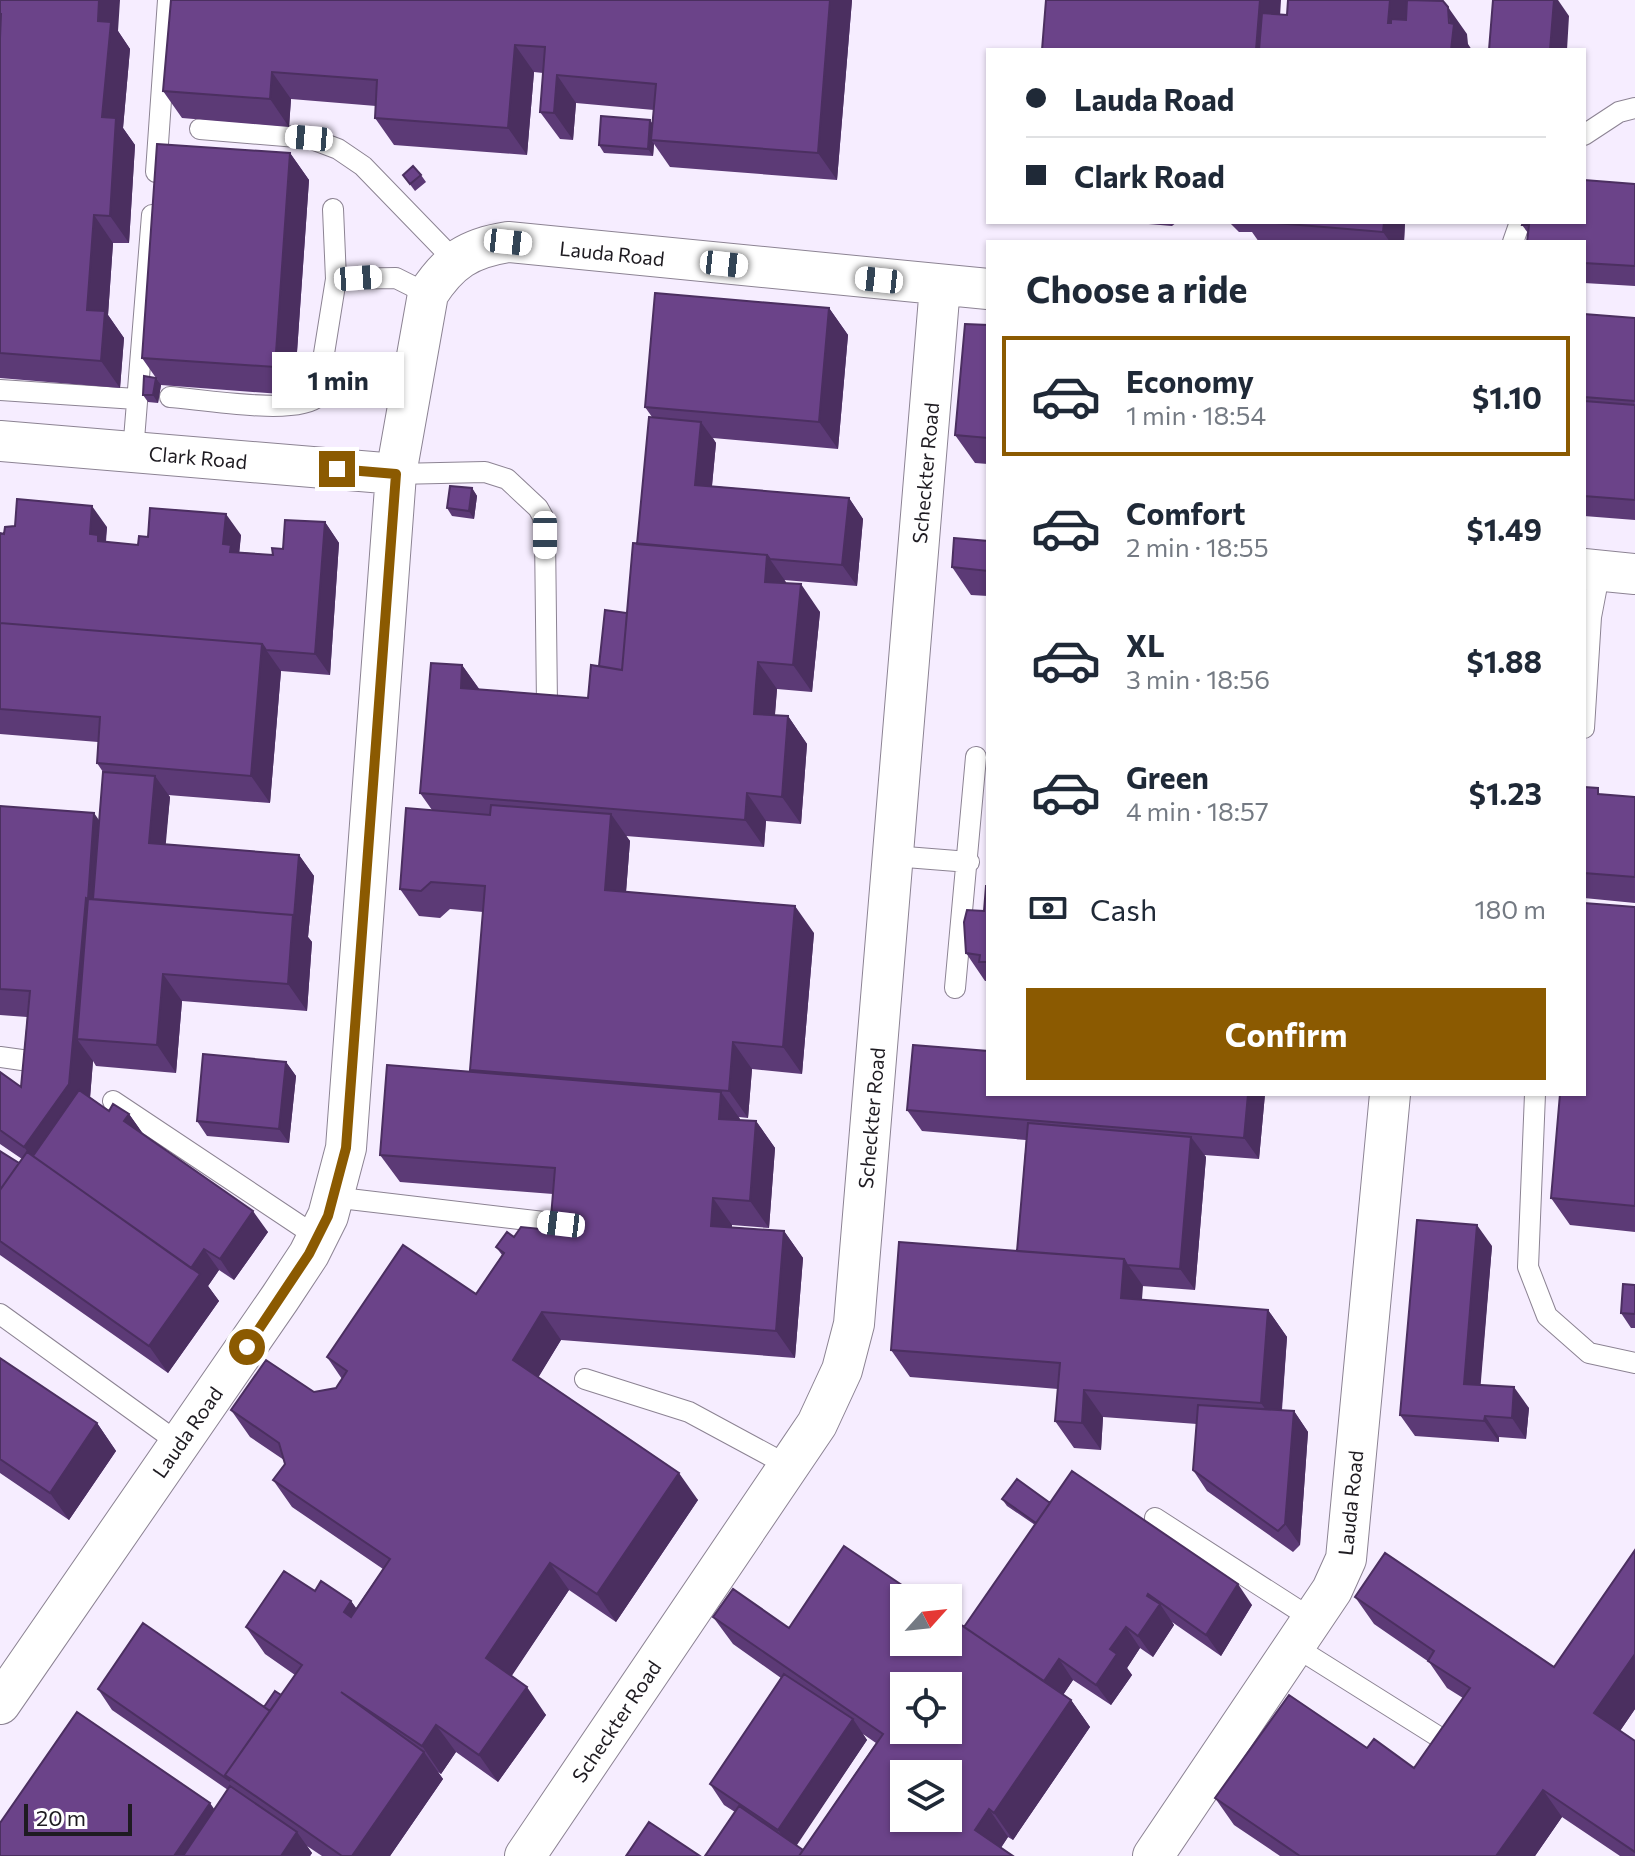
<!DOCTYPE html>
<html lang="en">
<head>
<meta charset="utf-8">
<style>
	body { margin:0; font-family:Commissioner,sans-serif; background:#f2f2f3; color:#1f2937; height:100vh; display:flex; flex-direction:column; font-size:30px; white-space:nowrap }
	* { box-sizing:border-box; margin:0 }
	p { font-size:26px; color:#747a83 }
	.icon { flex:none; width:44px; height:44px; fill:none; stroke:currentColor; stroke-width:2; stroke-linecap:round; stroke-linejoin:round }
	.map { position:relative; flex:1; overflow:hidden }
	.sheet { position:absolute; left:986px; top:240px; width:600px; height:856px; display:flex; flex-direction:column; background:#fff; border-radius:0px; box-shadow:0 2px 6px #0004 }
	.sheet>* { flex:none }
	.banner { position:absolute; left:986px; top:48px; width:600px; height:176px; border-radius:0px; box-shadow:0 2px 6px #0004; display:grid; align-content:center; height:176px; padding:0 40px; background:#fff }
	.needle { width:52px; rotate:63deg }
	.fabs { position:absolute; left:890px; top:1584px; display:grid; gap:16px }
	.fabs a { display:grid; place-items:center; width:72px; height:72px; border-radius:0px; background:#fff; box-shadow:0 2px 6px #0004; font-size:40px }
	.scale { position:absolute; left:24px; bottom:20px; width:108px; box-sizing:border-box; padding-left:8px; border:4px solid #1e1b21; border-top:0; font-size:22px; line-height:28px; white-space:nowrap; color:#1e1b21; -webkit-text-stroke:6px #fff; paint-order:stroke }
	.end { position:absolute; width:36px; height:36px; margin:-18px; border:10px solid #8b5a01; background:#fff; box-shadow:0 0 0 4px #fff }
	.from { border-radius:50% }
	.bubble { position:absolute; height:56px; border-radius:0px; background:#fff; box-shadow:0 2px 6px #0004; font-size:26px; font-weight:700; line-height:56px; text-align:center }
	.car { position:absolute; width:24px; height:48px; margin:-24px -12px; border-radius:10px; box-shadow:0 0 6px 2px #0007; background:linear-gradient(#fff 24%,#345 0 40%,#fff 0 76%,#345 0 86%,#fff 0) }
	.banner b { display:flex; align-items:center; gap:28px; height:76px; font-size:30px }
	.banner b+b { border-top:2px solid #e0e1e3 }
	.banner i { width:20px; height:20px; background:#1f2937 }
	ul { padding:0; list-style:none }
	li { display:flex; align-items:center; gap:24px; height:120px; margin:0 16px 12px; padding:0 24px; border:4px solid transparent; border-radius:0px }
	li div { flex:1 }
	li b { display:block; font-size:30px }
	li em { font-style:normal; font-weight:700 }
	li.active { border-color:#8b5a01 }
	li>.icon { width:72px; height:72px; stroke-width:1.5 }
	h2 { padding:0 40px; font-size:36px; line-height:96px }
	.pay { display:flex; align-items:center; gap:20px; height:88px; padding:0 40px; font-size:30px }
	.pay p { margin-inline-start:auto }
	.cta { display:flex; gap:16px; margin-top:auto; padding:16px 40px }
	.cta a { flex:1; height:92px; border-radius:0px; background:#8b5a01; color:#fff; font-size:32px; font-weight:700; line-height:92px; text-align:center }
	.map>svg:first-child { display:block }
</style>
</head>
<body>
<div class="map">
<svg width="1635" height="1856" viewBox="0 0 1635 1856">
	<rect width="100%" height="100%" fill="#f6edff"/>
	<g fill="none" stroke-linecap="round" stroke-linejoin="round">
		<g stroke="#8c8393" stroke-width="22">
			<path id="lane" d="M200,129L309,138L338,149L363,166L455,261
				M1584,135L1619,112L1635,108
				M156,172L168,0
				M1513,242L1520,222
				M336,279L396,278L428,294
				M0,390L136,399
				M170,397C199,399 298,416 317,397L336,279L333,209
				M133,452L152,215
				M396,474L485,472L507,479L538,508L543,517L545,535L547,705
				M1584,728L1591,617L1600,570
				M893,856L969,862
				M955,988L976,757
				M0,1057L29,1061
				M1535,1094L1528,1267L1547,1316L1589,1353L1635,1363
				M113,1101L317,1237
				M332,1197L561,1224
				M0,1314L180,1444
				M585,1379L689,1412L789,1466
				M1155,1518L1312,1619
				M1294,1646L1458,1749"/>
		</g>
		<g stroke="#8c8393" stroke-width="42">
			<path id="street" d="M0,441L396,474
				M1584,569L1635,574
				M0,1704L280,1298L309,1254L328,1216L346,1148L396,474L428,294C449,261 469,248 508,242L988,289
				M525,1856L817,1424L842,1370L854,1324L940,286
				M1153,1856L1332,1590L1346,1559L1390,1094"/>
		</g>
		<use href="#lane" stroke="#fff" stroke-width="20"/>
		<use href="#street" stroke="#fff" stroke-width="40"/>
	</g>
	<path fill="#5c3a76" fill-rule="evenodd" d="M0,0L118,31L130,49L123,128L135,145L129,243H113L108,315L124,338L120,388L0,378Z
		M171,0H852L837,180L670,167L654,144L653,156L604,153L599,145L652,123L654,110L576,103L573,140L560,139L540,112L543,73L534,72L527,155L394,145L375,118L376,106L291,99L289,127L182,118L163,91Z
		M290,153L309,180L294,395L161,385L142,358Z
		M403,175H421L426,182L415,191Z
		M1635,184V286L1584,283V242L1528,233L1522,225Z
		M1125,222H1177L1172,226Z
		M1229,222H1405L1404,242H1259L1252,232H1239Z
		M829,308L848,335L838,449L713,438L716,443L712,486L849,498L863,519L857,586L784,580L786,584L820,612L812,692L777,689L775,712V715L788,716L807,744L801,824L766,821L764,847L626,836L630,841L626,892L814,933L802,1074L752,1069L748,1118L739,1117L740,1120L756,1121L775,1148L769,1228L732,1225V1227L784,1231L803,1258L795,1358L561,1340L538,1377L698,1500L616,1622L569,1590L511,1676L546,1715L498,1782L456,1752L441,1774L438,1772L443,1779L390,1856H322L307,1846L312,1853L310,1856H0L214,1810L228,1790L112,1710L98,1689L264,1707L281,1695L295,1675L265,1654L246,1627L315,1591L351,1601L356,1608L383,1569L292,1507L273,1480L285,1464L284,1460L250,1437L231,1410L336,1388L342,1379L327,1357L476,1294L502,1255L496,1247L514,1237L550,1230L553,1194L400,1182L380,1155L472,1072L470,1070L483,912L450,909L440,918L419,916L400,889L432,810L420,793L462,665L480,690L588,698L599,666L627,613L637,544L652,417L645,407Z
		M1584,314L1635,318V520L1584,516Z
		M988,325V464L975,463L955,435Z
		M156,378L161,385L158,403L148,402L143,395Z
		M472,488L477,496L474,519L452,516L447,508Z
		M325,522L339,543L330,675L281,671L270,803L168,795L170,797L165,844L299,855L314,876L308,937L312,942L307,1011L182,1001L176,1073L96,1066L93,1061L90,1097L109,1111L129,1114L143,1134L268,1232L234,1280L219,1270L208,1286L219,1301L168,1373L0,1255V1151L19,1163L22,1159L0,1144V1072L21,1087L27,1017L0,1015V806L99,820L103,772L97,763L98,742L0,734V533L107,527L106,542L138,545L241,535L239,552L273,555Z
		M988,541V596L971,595L952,567Z
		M1584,787L1603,795L1635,797V903L1584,898Z
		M988,886V981H985L966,953L984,911Z
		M1635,907V1232L1570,1225L1551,1198Z
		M286,1062L296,1076L289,1143L207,1136L197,1121Z
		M988,1094H1265L1259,1159L1204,1155L1206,1157L1195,1290L1142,1286V1300L1268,1310L1287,1337L1282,1410L1294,1411L1308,1432L1300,1545L1293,1552L1207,1491L1193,1470L1197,1424L1103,1417L1101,1450L1074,1448L1055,1421L1058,1389L910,1377L891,1350L1017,1251L1026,1140L922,1131L907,1110Z
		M1492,1246L1480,1385L1529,1408L1526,1439L1499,1437V1442L1415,1436L1400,1415Z
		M1635,1285V1328H1631L1621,1313Z
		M0,1358L97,1423L116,1451L69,1520L0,1473Z
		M1002,1499L1050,1503L1252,1605L1221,1656L1172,1622L1174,1625L1153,1657L1140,1648L1127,1668L1132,1675L1111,1705L1073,1680L1063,1695L1071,1700L1090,1727L1013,1840L1008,1837L1001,1848L705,1856L735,1812L724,1805L710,1784L781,1678L733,1644L713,1617L789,1628L964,1627L1035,1525L1007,1506ZM863,1734L876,1743L803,1850L796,1845L867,1740Z
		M1635,1550V1709L1620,1731L1635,1741V1856H1620L1562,1817L1535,1856H1280L1234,1825L1215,1798L1414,1768L1463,1698L1447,1688L1429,1662L1374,1624L1355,1597L1554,1667Z"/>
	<path fill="#4b2f60" d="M99,0H120L118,31L130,49L123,128L135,145L129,243L110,216L102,117L98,21Z
		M830,0H852L837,180L818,153Z
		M1260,0H1281L1278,50H1256Z
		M1390,0H1411L1407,50L1388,23Z
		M1554,0H1558L1569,16L1567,50H1550Z
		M1448,7L1467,34L1468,44L1472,50H1452Z
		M515,45L534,72L527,155L508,128Z
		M272,72L291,99L289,127L270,99Z
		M557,75L576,103L573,140L554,113Z
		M650,120L655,127L651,140L654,144L653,156L648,149Z
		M290,153L309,180L294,395L275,367Z
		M94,215L113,243L108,315L124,338L120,388L101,361L87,310Z
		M1384,222H1405L1404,242H1390L1383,232Z
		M829,308L848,335L838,449L819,422Z
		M156,378L161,385L158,403L153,395Z
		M701,422L716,443L710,506L695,485Z
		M472,488L477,496L474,519L469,511Z
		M849,498L863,519L857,586L842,565Z
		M92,506L107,527L105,545L113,562L90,534Z
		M226,514L241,535L239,556L245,565L223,544Z
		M325,522L339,543L330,675L315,654Z
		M767,555L786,582L784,610L765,582Z
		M801,584L820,612L812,692L793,665Z
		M262,644L281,671L270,803L251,776Z
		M758,662L777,689L773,741L754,714Z
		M462,665L481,692L461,688Z
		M788,716L807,744L801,824L782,797Z
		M155,776L170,797L164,864L149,843Z
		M747,793L766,821L764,847L745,820Z
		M94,813L113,840L109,906L88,899Z
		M611,814L630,841L624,917L605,890Z
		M299,855L314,876L308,937L312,942L307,1011L288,984L293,915Z
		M86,898L105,926L77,1039L93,1061L89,1111L32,1158L24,1147Z
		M795,906L814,933L802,1074L783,1047Z
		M163,974L182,1001L176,1073L157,1045Z
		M733,1042L752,1069L748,1118L729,1091Z
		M286,1062L296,1076L289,1143L279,1129Z
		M721,1092L740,1119L738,1146L719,1119Z
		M1248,1094H1265L1259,1159L1244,1138Z
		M129,1114L144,1135L124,1121Z
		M756,1121L775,1148L769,1228L750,1201Z
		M1191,1137L1206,1157L1195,1290L1180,1269Z
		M713,1198L732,1225L730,1253L711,1226Z
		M253,1211L268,1232L234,1280L220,1259Z
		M1477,1225L1492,1246L1479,1405L1464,1384Z
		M784,1231L803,1258L795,1358L776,1331Z
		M204,1249L219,1270L208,1286L219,1301L168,1373L149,1346L191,1268Z
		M1124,1259L1143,1286L1140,1325L1121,1298Z
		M1268,1310L1287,1337L1280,1430L1261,1403Z
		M542,1312L561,1340L532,1388L513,1360Z
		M1514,1387L1529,1408L1526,1439L1512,1418Z
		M1084,1390L1103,1417L1101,1450L1082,1423Z
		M1294,1411L1308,1432L1300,1545L1285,1524Z
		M1485,1416L1499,1437V1442L1484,1421Z
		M97,1423L116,1451L69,1520L50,1493Z
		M679,1473L698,1500L616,1622L597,1594Z
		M550,1563L569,1590L505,1686L486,1658Z
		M1238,1584L1252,1605L1221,1656L1206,1635Z
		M1148,1594L1157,1608L1160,1604L1174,1625L1153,1657L1138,1636Z
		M351,1601L370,1628L344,1612Z
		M1126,1627L1140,1648L1127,1668L1132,1675L1111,1705L1096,1685L1110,1649Z
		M1635,1654V1709L1613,1741L1594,1713Z
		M1059,1659L1073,1680L1057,1704L1042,1683Z
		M527,1687L546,1715L498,1782L479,1755Z
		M1071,1700L1090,1727L1013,1840L994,1813Z
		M853,1719L867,1740L793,1851L778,1830Z
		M436,1725L456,1752L441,1774L422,1746Z
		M424,1752L443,1779L390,1856H352Z
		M1543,1790L1562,1817L1535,1856H1496Z
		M210,1803L229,1830L211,1856H174Z
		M989,1809L1008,1837L995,1856L975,1830Z
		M297,1832L312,1853L310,1856H281Z"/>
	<path fill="#6b4389" stroke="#4b2f60" stroke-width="2" fill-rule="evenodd" d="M0,0H99L98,21L111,22L102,117L116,118L110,216L94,215L87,310L105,311L101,361L0,353V38L1,14H0Z
		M171,0H830L818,153L651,140L656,84L557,75L554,113L540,112L545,47L515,45L508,128L375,118L377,80L272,72L270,99L163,91Z
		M1046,0H1260L1256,50H1042Z
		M1288,0H1390L1388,23H1391V19L1406,20L1407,0L1443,1L1448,7L1449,23L1454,24L1451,50H1259L1262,13L1287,15Z
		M1493,0H1554L1550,50H1489Z
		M601,116L650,120L648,149L599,145Z
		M157,144L290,153L275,367L142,358Z
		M413,166L421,175L410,184L403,175Z
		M1584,180L1635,184V266L1584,263V242H1527L1529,225H1522L1523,222H1584Z
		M1264,222H1384L1383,232Z
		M655,293L829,308L819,422L645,407Z
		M1584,314L1635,318V401L1584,397Z
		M965,324L988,325V438L955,435Z
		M144,376L156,378L153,395H143Z
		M1584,401L1635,405V500L1584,496Z
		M649,417L701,422L695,485L849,498L842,565L770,559L767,555L637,544Z
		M450,486L472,488L469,511L447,508Z
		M17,499L92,506L90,534L98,535V541L138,545L139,536L148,537L150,508L226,514L223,544L231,545L230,552L273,555L272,548L283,549L285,520L325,522L315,654L266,650L262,644L0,623V533L4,534L5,527L15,526Z
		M954,538L988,541V571L952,567Z
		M633,543L767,555L765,582L801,584L793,665L758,662L756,685L754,714L788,716L782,797L747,793L745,820L420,793L431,663L462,665L461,688L588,698L591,665L622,670Z
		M605,610L627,613L622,670L599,666Z
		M0,623L262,644L251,776L97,763L100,717L0,709Z
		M103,772L155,776L149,843L299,855L294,917L293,915L93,899Z
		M1584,787L1598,788V794L1635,797V877L1584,873Z
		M491,805L611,814L605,890L795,906L783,1047L733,1042L729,1091L470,1070L485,886L431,882L421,891L400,889L406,808L490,815Z
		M0,806L94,813L88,899L86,898L69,1084L24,1147L0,1130V1072L21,1087L30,991L0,989Z
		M986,886H988V962H979L980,955L966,953L964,922L967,910L984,911Z
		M88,899L293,915L288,984L163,974L157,1045L77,1039Z
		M1584,903L1635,907V1206L1551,1198L1560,1094H1584Z
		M913,1045L988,1051V1094H1248L1244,1138L907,1110Z
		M203,1054L286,1062L279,1129L197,1121Z
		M387,1065L721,1092L719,1119L756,1121L750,1201L713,1198L711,1226L784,1231L776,1331L542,1312L513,1360L679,1473L597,1594L550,1563L486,1658L527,1687L479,1755L436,1725L422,1746L341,1692L424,1752L352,1856H342L225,1775L302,1665L246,1627L284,1571L315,1591L321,1581L351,1601L344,1612L351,1617L390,1559L273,1480L285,1464L279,1443L231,1410L266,1360L314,1392L336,1388L347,1371L327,1357L403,1245L476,1294L504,1253L496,1247L507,1232L514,1237L521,1227L550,1230L555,1168L380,1155Z
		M79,1090L109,1111L113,1104L129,1114L124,1121L253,1211L220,1259L204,1249L191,1268L33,1156Z
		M1028,1123L1191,1137L1180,1269L1127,1265L1124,1259L1017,1251Z
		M0,1151L19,1163L0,1190Z
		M27,1152L200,1274L149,1346L0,1241V1190Z
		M1417,1220L1477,1225L1464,1384L1514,1387L1512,1418L1485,1416L1484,1421L1400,1415Z
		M899,1242L1124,1259L1121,1298L1268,1310L1261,1403L1084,1390L1082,1423L1055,1421L1060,1363L891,1350Z
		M1623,1284L1635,1285V1314L1621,1313Z
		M0,1358L97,1423L50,1493L0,1459Z
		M1198,1405L1294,1411L1285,1524L1278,1531L1193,1470Z
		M1072,1471L1238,1584L1206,1635L1148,1594L1147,1596L1160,1604L1138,1636L1126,1627L1110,1649L1117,1654L1096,1685L1059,1659L1044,1681L964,1627Z
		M1017,1479L1050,1503L1036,1523L1002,1499Z
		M844,1546L921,1598H904V1642H948V1616L1071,1700L994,1813L989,1809L975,1830L1013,1856H799L883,1734L713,1617L733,1589L789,1628ZM904,1686H948V1730H904ZM904,1774H948V1818H904Z
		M1635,1550V1654L1594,1713L1635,1741V1852L1543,1790L1496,1856H1300L1215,1798L1289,1695L1367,1748L1374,1739L1414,1768L1470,1688L1428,1661L1434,1651L1355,1597L1385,1553L1554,1667Z
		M143,1623L270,1711L225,1775L230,1781L98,1689Z
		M784,1674L853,1719L778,1830L710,1784Z
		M275,1691L281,1695L270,1711L264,1707Z
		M77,1712L210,1803L174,1856H0V1823Z
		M230,1786L297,1832L281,1856H183Z
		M739,1806L803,1850L799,1856H705Z
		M649,1822L700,1856H626Z"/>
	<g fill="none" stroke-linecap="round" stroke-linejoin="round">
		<path stroke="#8b5a01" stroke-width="10" d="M247,1347L309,1254L328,1216L346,1148L396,474L337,469"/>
	</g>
	<g text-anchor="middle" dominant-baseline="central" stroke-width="8" stroke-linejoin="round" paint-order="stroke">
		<g font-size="20" fill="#1e1b21" stroke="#fff">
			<text transform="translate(612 253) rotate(6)">Lauda Road</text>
			<text transform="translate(198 457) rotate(5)">Clark Road</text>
			<text transform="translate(925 473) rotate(-85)">Scheckter Road</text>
			<text transform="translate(871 1118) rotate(-85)">Scheckter Road</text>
			<text transform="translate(187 1432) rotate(-55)">Lauda Road</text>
			<text transform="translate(1350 1503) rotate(-84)">Lauda Road</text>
			<text transform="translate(616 1721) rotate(-56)">Scheckter Road</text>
		</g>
	</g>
</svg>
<div class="fabs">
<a><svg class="needle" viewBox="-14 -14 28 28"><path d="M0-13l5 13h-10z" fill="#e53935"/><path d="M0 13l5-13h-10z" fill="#747a83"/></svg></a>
<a><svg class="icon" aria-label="locate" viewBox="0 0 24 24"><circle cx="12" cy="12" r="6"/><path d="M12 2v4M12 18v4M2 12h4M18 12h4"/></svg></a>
<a><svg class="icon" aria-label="layers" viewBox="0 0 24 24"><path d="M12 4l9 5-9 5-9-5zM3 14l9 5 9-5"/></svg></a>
</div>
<div class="scale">20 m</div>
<i class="end from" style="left:247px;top:1347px"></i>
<i class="end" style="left:337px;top:469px"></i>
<div class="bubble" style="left:272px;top:352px;width:132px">1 min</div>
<i class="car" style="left:309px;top:138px;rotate:275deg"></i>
<i class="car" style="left:508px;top:242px;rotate:96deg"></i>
<i class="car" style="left:724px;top:264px;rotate:96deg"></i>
<i class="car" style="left:358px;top:278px;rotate:86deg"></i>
<i class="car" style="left:879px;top:280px;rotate:276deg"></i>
<i class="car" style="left:545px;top:535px;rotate:180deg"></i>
<i class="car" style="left:561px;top:1224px;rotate:277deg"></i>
<div class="banner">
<b><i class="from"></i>Lauda Road</b>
<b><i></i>Clark Road</b>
</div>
<section class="sheet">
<h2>Choose a ride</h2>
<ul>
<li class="active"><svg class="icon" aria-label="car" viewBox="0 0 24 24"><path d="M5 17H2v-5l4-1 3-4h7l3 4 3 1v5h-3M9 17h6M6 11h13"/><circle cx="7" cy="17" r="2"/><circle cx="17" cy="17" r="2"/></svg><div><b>Economy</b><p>1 min · 18:54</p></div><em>$1.10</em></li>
<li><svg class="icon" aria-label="car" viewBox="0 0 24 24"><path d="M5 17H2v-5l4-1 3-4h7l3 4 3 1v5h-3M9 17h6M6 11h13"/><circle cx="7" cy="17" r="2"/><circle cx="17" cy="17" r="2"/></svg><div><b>Comfort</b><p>2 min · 18:55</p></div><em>$1.49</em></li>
<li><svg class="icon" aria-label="car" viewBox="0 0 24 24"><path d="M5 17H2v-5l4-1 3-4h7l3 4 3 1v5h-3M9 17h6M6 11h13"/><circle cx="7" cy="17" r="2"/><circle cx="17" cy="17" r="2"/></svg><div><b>XL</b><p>3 min · 18:56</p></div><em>$1.88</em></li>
<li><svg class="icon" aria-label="car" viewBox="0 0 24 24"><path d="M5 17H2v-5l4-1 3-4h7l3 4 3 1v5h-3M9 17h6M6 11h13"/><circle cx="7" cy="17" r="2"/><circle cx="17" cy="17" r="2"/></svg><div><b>Green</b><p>4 min · 18:57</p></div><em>$1.23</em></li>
</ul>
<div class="pay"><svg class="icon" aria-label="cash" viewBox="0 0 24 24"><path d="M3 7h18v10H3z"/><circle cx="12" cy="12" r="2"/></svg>Cash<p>180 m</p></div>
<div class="cta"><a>Confirm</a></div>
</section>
</div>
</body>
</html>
